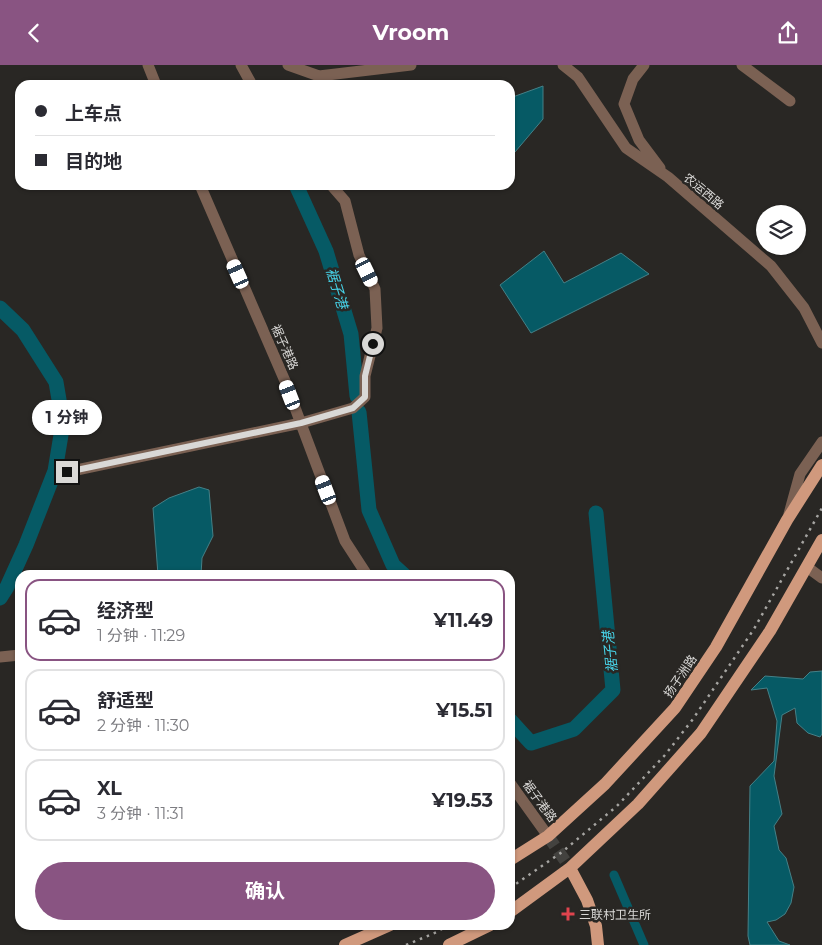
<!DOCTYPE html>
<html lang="zh">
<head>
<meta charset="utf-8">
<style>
	body { margin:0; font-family:Montserrat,"Noto Sans SC",sans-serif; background:#f2f2f3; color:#2b2b33; height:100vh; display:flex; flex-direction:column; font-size:19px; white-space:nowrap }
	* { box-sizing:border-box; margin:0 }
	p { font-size:16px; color:#7c7c81 }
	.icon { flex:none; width:28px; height:28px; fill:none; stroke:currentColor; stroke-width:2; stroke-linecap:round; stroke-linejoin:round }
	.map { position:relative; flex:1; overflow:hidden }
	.details { position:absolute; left:15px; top:505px; width:500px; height:360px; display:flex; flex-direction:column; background:#fff; border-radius:15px; box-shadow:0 1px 4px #0004 }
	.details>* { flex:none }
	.top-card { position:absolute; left:15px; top:15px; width:500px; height:110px; border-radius:15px; box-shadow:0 1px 4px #0004; display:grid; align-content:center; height:110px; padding:0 20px; background:#fff }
	.buttons { position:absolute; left:756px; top:140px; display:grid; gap:10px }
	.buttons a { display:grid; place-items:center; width:50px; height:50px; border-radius:50%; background:#fff; box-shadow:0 1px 4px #0004; font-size:25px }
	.end { position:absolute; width:22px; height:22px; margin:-11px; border:6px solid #d9d8d6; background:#111; box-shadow:0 0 0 2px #111 }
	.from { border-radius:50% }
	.bubble { position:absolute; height:35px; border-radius:18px; background:#fff; box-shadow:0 1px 4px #0004; font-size:16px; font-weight:700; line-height:35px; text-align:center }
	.car { position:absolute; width:15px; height:30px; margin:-15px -8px; border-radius:6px; box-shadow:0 0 4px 1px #0007; background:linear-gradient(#fff 24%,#345 0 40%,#fff 0 76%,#345 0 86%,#fff 0) }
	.top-card b { display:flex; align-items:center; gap:18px; height:48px; font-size:19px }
	.top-card b+b { border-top:1px solid #e1e1e2 }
	.top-card i { width:12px; height:12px; background:#2b2b33 }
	ul { padding:9px 0 0; list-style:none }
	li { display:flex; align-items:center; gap:15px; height:82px; margin:0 10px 8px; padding:0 10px; border:2px solid #e1e1e2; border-radius:15px }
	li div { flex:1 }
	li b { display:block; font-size:19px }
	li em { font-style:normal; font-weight:700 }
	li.current { border-color:#895482 }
	li>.icon { width:45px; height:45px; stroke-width:1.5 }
	.cta { display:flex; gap:10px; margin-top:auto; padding:10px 20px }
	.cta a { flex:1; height:58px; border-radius:30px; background:#895482; color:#fff; font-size:20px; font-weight:700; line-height:58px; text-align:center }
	header { display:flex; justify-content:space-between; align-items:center; height:65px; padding:0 20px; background:#895482; color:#fff; font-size:22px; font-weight:700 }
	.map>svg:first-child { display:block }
</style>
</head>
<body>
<header><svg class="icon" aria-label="back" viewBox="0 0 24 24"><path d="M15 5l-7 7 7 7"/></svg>Vroom<svg class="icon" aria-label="share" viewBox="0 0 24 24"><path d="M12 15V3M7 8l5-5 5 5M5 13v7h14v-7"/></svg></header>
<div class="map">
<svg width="822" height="880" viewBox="0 0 822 880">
	<rect width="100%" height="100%" fill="#292724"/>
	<path fill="#065a65" stroke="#458087" d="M543,21V54L515,87L510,81V33Z
		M544,186L564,218L621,188L649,209L531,268L500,220Z
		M199,422L209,425L213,471L202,493L201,510H158L153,443L169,433Z
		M822,606V669L820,672L808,668L797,658L795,643L782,650L774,711L782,749L774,761L779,785L786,793L794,822L791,838L785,849L776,855L767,857L779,876L790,880H750L748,871L750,721L774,696L777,656L767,623L751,625L765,611L803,614L810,607Z"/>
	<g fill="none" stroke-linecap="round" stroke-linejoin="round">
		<path stroke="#065a65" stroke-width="9" d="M614,810L644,880"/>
		<path stroke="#065a65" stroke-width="15" d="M296,120L326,186L351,269L357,331
			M0,243L23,265L56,317L63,358L55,406L26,480L7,522L0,533
			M359,347L369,445L393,500L404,510
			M510,655L531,678L574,664L613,625L596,448"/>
		<path stroke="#43423f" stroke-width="12" stroke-dasharray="12 6" stroke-linecap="butt" d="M548,771L570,803"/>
		<path stroke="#7b6153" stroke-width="11" d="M148,0L156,20
			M241,0L252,20
			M288,0L319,11L411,0
			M563,0L578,12L626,83L668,112L771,201L804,243L822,278
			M644,0L633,14L624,39L639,75L660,103
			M742,0L790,36
			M200,120L285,316L345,476L367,510
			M67,407L301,358L353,343L365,332V311L377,263L375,224L359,190L345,136L331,120
			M789,449L800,409L822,377
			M807,502L822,513
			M0,592L20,590
			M510,718L548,771"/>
		<path stroke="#d0997d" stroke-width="12" d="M510,795L548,771L605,719L675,643L716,582L787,455L822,400
			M570,803L587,835L596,861L598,880
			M510,847L570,803L638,739L701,668L770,566L822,475
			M345,880L390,860
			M449,880L490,860"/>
		<path stroke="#a6a5a2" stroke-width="2.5" stroke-dasharray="2.5 5" stroke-linecap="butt" d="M510,823L562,787L617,741L665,690L693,654L754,564L822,443
			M406,880L437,867L448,860"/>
	</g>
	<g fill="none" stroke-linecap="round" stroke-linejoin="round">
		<path stroke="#d9d8d6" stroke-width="6" d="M67,407L301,358L353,343L365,332V311L373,279"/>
	</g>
	<path fill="#e0444e" stroke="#292724" stroke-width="2" d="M565.5 841.5h5v5h5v5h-5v5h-5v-5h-5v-5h5z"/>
	<g text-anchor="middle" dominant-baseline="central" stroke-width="5" stroke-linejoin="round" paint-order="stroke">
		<g font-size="12" fill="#d9d8d6" stroke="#292724">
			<text transform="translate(704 126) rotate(40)">农运西路</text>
			<text transform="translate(285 282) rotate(66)">裾子港路</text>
			<text transform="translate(680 611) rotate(-56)">扬子洲路</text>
			<text transform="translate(540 736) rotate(54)">裾子港路</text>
		</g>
		<g font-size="12" fill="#d9d8d6" stroke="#292724" text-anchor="start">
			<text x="579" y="849">三联村卫生所</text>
		</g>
		<g font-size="14" font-style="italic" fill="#47d3e8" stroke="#292724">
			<text transform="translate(337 223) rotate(73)">裾子港</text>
			<text transform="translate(610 587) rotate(-96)">裾子港</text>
		</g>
	</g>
</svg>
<div class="buttons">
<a><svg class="icon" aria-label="layers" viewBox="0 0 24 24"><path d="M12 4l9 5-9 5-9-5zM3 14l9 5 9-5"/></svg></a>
</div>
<i class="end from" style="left:373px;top:279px"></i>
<i class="end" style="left:67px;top:407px"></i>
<div class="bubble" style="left:32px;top:335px;width:70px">1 分钟</div>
<i class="car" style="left:367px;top:207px;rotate:154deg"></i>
<i class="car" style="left:238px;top:209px;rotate:336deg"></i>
<i class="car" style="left:290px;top:330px;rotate:339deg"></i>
<i class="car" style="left:326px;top:425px;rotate:339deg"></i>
<div class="top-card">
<b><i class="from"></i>上车点</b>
<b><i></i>目的地</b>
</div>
<section class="details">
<ul>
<li class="current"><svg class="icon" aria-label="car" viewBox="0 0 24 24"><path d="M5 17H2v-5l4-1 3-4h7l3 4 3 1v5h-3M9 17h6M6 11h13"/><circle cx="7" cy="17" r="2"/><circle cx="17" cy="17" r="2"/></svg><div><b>经济型</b><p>1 分钟 · 11:29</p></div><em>¥11.49</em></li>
<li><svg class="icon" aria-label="car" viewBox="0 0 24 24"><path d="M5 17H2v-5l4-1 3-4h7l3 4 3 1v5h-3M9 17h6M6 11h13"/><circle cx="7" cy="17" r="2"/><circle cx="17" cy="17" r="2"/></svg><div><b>舒适型</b><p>2 分钟 · 11:30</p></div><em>¥15.51</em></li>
<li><svg class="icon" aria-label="car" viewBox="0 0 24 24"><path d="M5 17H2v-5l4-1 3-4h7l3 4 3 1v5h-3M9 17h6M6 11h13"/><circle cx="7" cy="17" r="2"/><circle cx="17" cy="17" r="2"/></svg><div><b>XL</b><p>3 分钟 · 11:31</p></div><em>¥19.53</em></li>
</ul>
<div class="cta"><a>确认</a></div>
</section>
</div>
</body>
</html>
